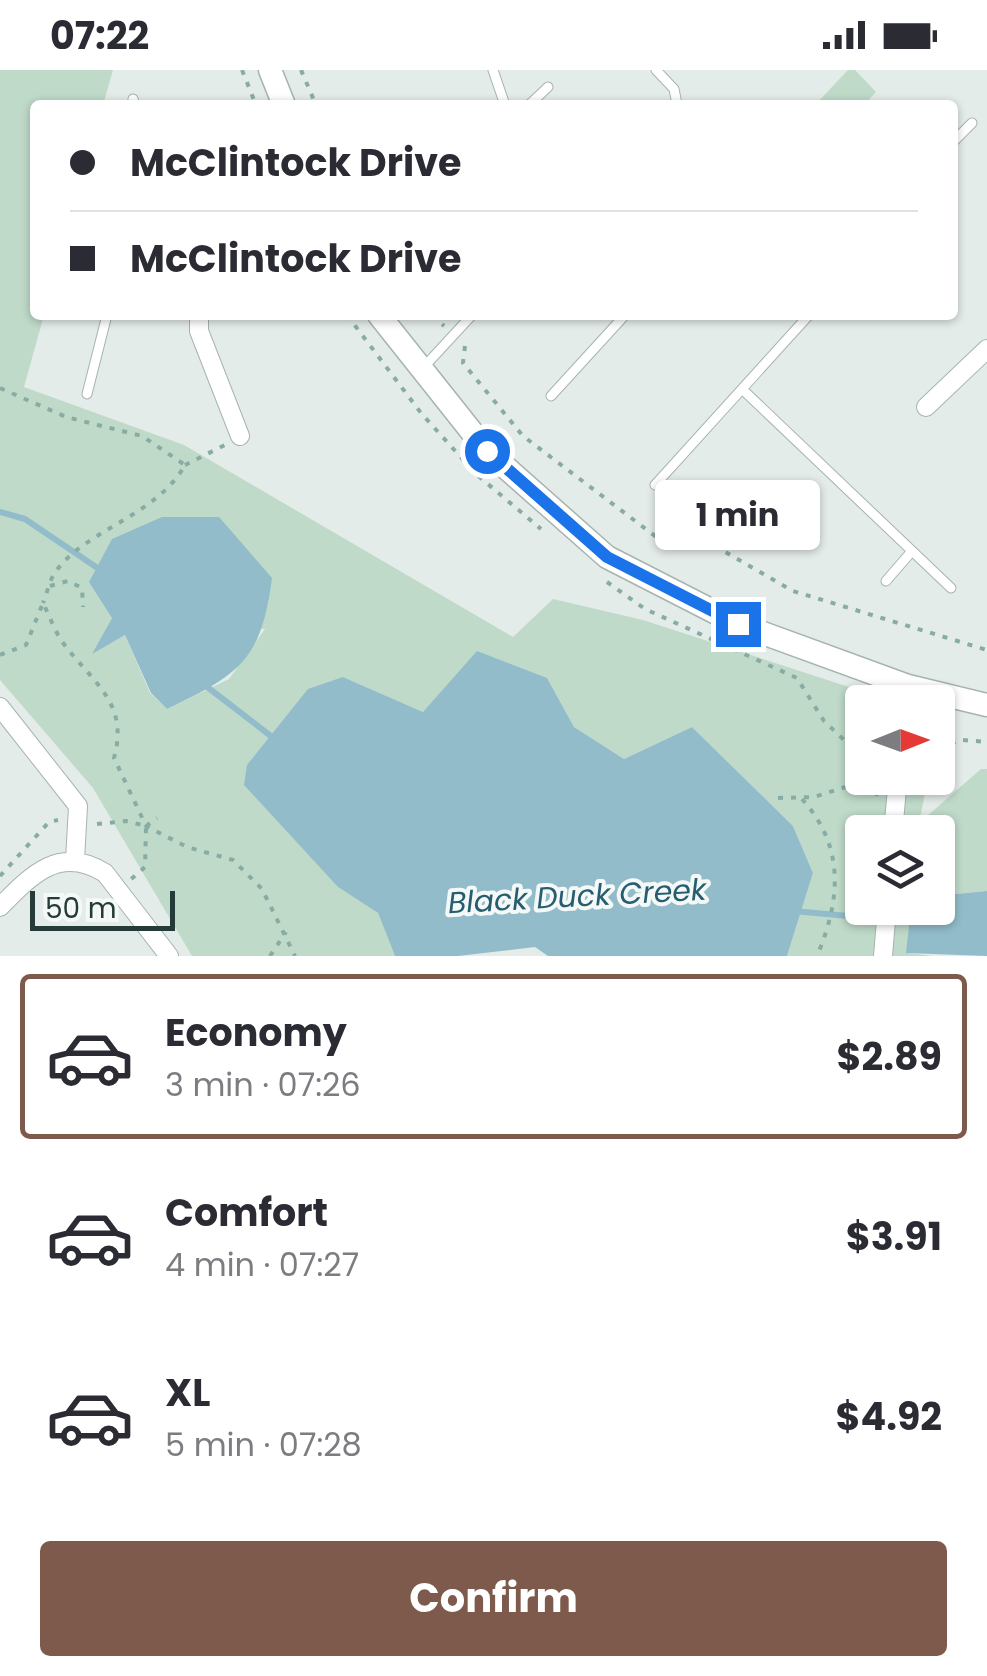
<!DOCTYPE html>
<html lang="en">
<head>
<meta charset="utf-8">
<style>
	body { margin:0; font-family:Poppins,sans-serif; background:#f2f2f3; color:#2b2b33; height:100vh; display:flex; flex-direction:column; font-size:38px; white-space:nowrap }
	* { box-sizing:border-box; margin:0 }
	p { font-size:32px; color:#7c7c81 }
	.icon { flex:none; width:55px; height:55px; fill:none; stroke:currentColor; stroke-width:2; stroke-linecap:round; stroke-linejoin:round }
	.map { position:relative; height:886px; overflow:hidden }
	.panel { display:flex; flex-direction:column; background:#fff; flex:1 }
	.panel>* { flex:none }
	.hud { position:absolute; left:30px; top:30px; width:928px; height:220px; border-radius:10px; box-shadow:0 2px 8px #0004; display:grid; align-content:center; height:220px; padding:0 40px; background:#fff }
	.needle { width:65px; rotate:89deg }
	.controls { position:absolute; left:845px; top:615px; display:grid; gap:20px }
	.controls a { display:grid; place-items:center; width:110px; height:110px; border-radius:10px; background:#fff; box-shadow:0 2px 8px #0004; font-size:50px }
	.scale { position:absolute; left:30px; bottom:25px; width:145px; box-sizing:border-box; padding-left:10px; border:5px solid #253b38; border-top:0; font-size:28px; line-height:35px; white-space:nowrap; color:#253b38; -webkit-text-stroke:8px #f4f9f7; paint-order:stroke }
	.end { position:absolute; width:45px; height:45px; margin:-22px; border:12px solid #1a73e8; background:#fff; box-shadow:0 0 0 5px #fff }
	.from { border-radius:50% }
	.bubble { position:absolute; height:70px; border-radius:10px; background:#fff; box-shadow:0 2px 8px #0004; font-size:32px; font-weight:700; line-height:70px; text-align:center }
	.hud b { display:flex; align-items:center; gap:35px; height:95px; font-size:38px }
	.hud b+b { border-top:2px solid #e1e1e2 }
	.hud i { width:25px; height:25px; background:#2b2b33 }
	ul { padding:18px 0 0; list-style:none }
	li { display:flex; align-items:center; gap:30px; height:165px; margin:0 20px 15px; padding:0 20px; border:5px solid transparent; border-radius:10px }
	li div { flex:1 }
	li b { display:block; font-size:38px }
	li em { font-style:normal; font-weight:700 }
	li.current { border-color:#7e5a4c }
	li>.icon { width:90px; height:90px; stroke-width:1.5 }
	.action { display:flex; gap:20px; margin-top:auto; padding:20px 40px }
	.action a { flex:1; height:115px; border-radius:10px; background:#7e5a4c; color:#fff; font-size:40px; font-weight:700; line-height:115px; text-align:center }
	.status { display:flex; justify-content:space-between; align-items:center; height:70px; padding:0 50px; background:#fff; direction:ltr }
	.status svg { height:28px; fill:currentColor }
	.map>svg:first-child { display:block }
</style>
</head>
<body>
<div class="status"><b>07:22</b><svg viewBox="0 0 49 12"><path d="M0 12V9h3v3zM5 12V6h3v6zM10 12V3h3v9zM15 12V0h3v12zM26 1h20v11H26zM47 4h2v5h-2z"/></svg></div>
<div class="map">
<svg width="987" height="886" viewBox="0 0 987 886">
	<rect width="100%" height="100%" fill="#e4ece9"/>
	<path fill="#bfdac9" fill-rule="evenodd" d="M0,0H113L103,35H35V245H44L24,317L184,375L513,567L553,529L643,550L852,618L912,632H862V708H928L919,753L981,699H987V821L946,825L938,804V762H921L919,757L918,762H862V838H911L907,883L934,886H787L813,803L793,756L692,657L624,689L574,657L547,608L423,642L343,607L338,817L378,843L395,886H192L93,718L0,610ZM112,548L265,559L229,609L167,639L150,623L125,565L94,582Z
		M848,0H855L876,22L864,35H815Z"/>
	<path fill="#92bcca" d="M162,447H219L272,508C261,591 240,604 167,639L151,623L125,565L92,584L112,548L89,512L112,469Z
		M477,581L547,608L574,657L624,689L692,657L793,756L813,803L787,886H548L535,877L458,886H395L378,843L338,817L244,715L247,695L308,619L343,607L423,642Z
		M938,804L946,825L987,821V886L906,883L911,838H938Z"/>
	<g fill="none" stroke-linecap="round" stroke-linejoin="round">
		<path stroke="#92bcca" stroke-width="6" d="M0,442L25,449L102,501
			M206,616L276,670
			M793,841L915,852"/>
		<g stroke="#a7b3b0" stroke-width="11">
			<path id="service" d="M493,0L505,35
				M656,0L674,19L677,34
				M133,29L135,35
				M529,35L548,17
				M952,73L972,53
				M423,298L472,245
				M742,319L951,518
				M87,324L107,245
				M551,326L625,245
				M655,415L809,245
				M886,511L912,481"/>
		</g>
		<g stroke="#a7b3b0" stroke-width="20">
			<path id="minor" d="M199,245V261L240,366
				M926,337L987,279
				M0,637L78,736L75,790
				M893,762L898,708
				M0,837C32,804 60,775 105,803L169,886
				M883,886L887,838"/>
		</g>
		<g stroke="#a7b3b0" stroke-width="25">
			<path id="tertiary" d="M270,0L284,35
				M379,245L487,381L607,487L738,554L908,616L987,635"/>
		</g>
		<path stroke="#88aca4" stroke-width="4" stroke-dasharray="5 8" stroke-linecap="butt" d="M242,0L256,35
			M301,0L316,35
			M347,245L421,343L476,404L541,459
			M433,245L444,256
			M465,276L463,293L523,366L655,466L708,472L793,521L987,580
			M0,318L66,347L142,366L185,395C155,448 84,459 54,504C49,512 47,524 43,533
			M185,395L225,375
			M607,512L645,539L797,608L824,651L862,687
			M50,516L68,511L82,518L83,537
			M0,585L26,575L43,533C49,545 54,559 61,570C90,611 130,631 114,688L146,756L187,777L233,790L262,819L295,886
			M938,677L962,670L987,672
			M875,708L877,728
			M915,715L919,716L921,708
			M778,728L814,727L874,708
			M802,729C845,777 841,829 817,886
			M97,754L126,751L146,756L145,797L130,810
			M146,756L157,748
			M0,806L49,752L58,750
			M270,886L286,862"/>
		<use href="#service" stroke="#fff" stroke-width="9"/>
		<use href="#minor" stroke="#fff" stroke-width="18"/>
		<use href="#tertiary" stroke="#fff" stroke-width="22"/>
	</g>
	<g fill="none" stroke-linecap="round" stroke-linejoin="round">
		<path stroke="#1a73e8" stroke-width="12" d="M487,381L607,487L738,554"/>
	</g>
	<g text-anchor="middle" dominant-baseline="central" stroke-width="8" stroke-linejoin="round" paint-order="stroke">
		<g font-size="30" font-style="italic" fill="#265d71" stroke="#f4f9f7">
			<text transform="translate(577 826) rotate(-3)">Black Duck Creek</text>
		</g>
	</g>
</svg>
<div class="controls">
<a><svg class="needle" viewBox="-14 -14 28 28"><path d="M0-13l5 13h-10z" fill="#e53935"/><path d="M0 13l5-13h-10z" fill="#7c7c81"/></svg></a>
<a><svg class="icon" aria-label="layers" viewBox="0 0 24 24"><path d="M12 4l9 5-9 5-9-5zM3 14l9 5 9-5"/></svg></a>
</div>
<div class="scale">50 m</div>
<i class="end from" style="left:487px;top:381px"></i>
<i class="end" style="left:738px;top:554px"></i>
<div class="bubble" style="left:655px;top:410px;width:165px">1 min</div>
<div class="hud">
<b><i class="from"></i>McClintock Drive</b>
<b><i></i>McClintock Drive</b>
</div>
</div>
<section class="panel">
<ul>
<li class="current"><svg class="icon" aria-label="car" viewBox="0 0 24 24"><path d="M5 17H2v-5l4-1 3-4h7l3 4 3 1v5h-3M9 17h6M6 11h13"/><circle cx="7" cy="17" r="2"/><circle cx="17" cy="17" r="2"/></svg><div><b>Economy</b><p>3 min · 07:26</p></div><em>$2.89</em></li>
<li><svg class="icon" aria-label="car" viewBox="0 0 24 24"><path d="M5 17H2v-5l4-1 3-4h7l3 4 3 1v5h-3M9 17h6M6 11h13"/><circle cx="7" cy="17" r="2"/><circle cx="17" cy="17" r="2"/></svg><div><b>Comfort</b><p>4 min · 07:27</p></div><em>$3.91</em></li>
<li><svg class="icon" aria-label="car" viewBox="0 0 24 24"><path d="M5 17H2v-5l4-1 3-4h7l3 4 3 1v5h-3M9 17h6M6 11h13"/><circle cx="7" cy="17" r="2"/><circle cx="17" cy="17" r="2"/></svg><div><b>XL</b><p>5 min · 07:28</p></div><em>$4.92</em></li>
</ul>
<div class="action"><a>Confirm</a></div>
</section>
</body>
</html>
